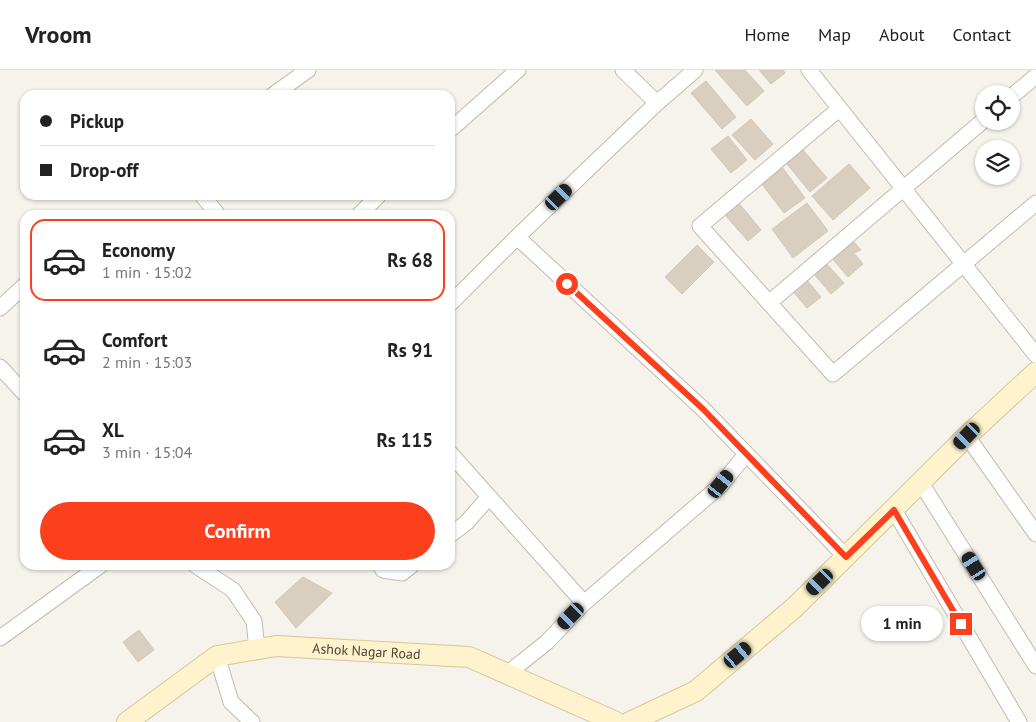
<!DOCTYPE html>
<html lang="en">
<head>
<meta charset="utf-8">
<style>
	body { margin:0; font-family:"PT Sans",sans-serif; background:#f2f2f2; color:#222; height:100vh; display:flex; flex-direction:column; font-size:19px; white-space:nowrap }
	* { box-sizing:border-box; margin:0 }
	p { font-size:16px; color:#767676 }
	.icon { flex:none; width:28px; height:28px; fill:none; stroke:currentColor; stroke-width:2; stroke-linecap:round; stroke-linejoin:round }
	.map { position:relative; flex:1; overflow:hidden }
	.sheet { position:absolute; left:20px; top:140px; width:435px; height:360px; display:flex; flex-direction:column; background:#fff; border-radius:15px; box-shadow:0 1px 4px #0004 }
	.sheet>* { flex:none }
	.banner { position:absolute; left:20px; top:20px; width:435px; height:110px; border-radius:15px; box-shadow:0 1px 4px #0004; display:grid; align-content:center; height:110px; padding:0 20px; background:#fff }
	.fabs { position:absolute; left:975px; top:15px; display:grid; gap:10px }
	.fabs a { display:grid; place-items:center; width:45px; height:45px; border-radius:50%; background:#fff; box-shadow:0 1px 4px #0004; font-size:25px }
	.end { position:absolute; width:22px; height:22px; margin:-11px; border:6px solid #fc3f1d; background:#fff; box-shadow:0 0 0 2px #fff }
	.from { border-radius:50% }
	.bubble { position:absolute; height:35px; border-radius:18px; background:#fff; box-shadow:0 1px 4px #0004; font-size:16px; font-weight:600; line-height:35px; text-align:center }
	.car { position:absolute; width:15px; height:30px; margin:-15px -8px; border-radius:6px; box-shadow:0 0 4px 1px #0007; background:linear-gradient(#222 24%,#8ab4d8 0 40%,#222 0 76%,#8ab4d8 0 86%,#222 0) }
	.banner b { display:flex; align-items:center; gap:18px; height:48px; font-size:19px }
	.banner b+b { border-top:1px solid #e0e0e0 }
	.banner i { width:12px; height:12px; background:#222 }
	ul { padding:9px 0 0; list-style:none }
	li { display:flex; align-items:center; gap:15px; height:82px; margin:0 10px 8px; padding:0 10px; border:2px solid transparent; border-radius:15px }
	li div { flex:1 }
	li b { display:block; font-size:19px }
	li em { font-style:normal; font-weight:600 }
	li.current { border-color:#fc3f1d }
	li>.icon { width:45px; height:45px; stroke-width:1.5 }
	.action { display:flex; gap:10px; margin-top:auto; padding:10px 20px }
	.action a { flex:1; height:58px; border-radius:30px; background:#fc3f1d; color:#fff; font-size:20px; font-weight:600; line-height:58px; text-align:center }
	header { display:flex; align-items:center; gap:30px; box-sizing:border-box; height:70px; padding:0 25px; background:#fff; border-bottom:1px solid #e0e0e0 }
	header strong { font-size:24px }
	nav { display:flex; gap:28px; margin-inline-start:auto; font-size:18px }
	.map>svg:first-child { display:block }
</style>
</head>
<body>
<header>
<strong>Vroom</strong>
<nav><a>Home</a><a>Map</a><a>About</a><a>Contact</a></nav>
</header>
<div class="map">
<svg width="1036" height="652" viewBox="0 0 1036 652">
	<rect width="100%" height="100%" fill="#f6f3ec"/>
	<path fill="#d8cfc1" stroke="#d3c7b4" d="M715,0H745L764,21L747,36Z
		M759,0H783L785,3L771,14Z
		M706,11L736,47L722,59L691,23Z
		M751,49L773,74L755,90L732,65Z
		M728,66L747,90L731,103L711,79Z
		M803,80L827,108L810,122L787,94Z
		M849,94L870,118L833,150L812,126Z
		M782,97L805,128L784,143L761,113Z
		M738,132L761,160L748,171L724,144Z
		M807,133L828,161L793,188L772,159Z
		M852,170L861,180L854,183L863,194L848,207L831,187Z
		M697,175L714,192L682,224L665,207Z
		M825,192L844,213L831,224L813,203Z
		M805,208L821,227L807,238L791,219Z
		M303,507L332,523L296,558L275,532Z
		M139,560L154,580L138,592L123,572Z"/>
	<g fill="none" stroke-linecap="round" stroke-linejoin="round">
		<g stroke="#c2bbae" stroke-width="17">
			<path id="street" d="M809,0L1036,285
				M273,25L308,0
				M1011,27L1036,6
				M657,33L695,0
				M839,39L700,156L833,304L1036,133
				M450,60L518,0
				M202,125L218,145
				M359,145L379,125
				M517,167L657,33L623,0
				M770,232L984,50
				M450,234L517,167L703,339L846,487
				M0,238L25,215
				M0,297L25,324
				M967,366L1036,464
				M450,383L584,533
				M921,413L1036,596
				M894,440L1019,652
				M450,465L466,453L489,427
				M195,495L233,520L254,551L257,579
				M380,495L383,500L402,503L412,495
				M0,568L101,495
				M217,586L231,632L252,652
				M507,604L547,572L584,533L721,415L746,384"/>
		</g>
		<g stroke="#d6c79b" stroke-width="22">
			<g id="secondary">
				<path id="s1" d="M127,652L217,586L276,576L469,587L616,652"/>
				<path d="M630,652L696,621L795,537L967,366L1036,302"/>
			</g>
		</g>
		<use href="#street" stroke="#fff" stroke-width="15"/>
		<use href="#secondary" stroke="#fff3cd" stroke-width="20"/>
	</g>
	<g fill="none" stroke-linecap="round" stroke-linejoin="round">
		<path stroke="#fc3f1d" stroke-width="6" d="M567,214L703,339L846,487L894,440L961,554"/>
	</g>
	<g text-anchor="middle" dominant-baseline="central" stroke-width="4" stroke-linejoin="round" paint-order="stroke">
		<g font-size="14" fill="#4b4439" stroke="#fff">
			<text stroke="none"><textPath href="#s1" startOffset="262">Ashok Nagar Road</textPath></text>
		</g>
	</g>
</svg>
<div class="fabs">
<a><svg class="icon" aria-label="locate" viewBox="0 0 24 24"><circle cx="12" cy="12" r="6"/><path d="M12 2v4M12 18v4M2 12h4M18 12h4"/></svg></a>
<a><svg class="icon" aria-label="layers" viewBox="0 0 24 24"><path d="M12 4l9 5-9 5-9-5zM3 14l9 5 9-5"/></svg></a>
</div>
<i class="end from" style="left:567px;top:214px"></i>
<i class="end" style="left:961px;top:554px"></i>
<div class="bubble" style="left:861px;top:536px;width:82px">1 min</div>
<i class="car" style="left:559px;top:127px;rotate:46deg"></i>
<i class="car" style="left:967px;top:366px;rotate:224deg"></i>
<i class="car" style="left:721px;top:414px;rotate:39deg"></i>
<i class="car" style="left:974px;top:496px;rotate:328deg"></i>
<i class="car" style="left:820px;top:512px;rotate:226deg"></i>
<i class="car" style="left:571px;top:546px;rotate:224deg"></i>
<i class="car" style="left:738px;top:585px;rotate:50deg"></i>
<div class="banner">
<b><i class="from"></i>Pickup</b>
<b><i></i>Drop-off</b>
</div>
<section class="sheet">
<ul>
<li class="current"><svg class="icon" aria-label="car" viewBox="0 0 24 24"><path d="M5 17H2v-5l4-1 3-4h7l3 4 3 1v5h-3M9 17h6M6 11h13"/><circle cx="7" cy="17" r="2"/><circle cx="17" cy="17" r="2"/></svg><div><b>Economy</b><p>1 min · 15:02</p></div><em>Rs 68</em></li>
<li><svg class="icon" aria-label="car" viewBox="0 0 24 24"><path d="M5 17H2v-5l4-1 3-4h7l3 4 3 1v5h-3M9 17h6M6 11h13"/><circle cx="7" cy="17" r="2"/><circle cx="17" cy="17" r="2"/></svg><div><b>Comfort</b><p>2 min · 15:03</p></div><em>Rs 91</em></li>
<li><svg class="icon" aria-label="car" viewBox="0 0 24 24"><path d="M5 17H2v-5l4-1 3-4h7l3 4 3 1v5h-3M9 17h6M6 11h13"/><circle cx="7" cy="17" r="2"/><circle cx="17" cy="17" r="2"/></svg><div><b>XL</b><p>3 min · 15:04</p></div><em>Rs 115</em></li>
</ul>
<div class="action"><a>Confirm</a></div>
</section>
</div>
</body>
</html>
